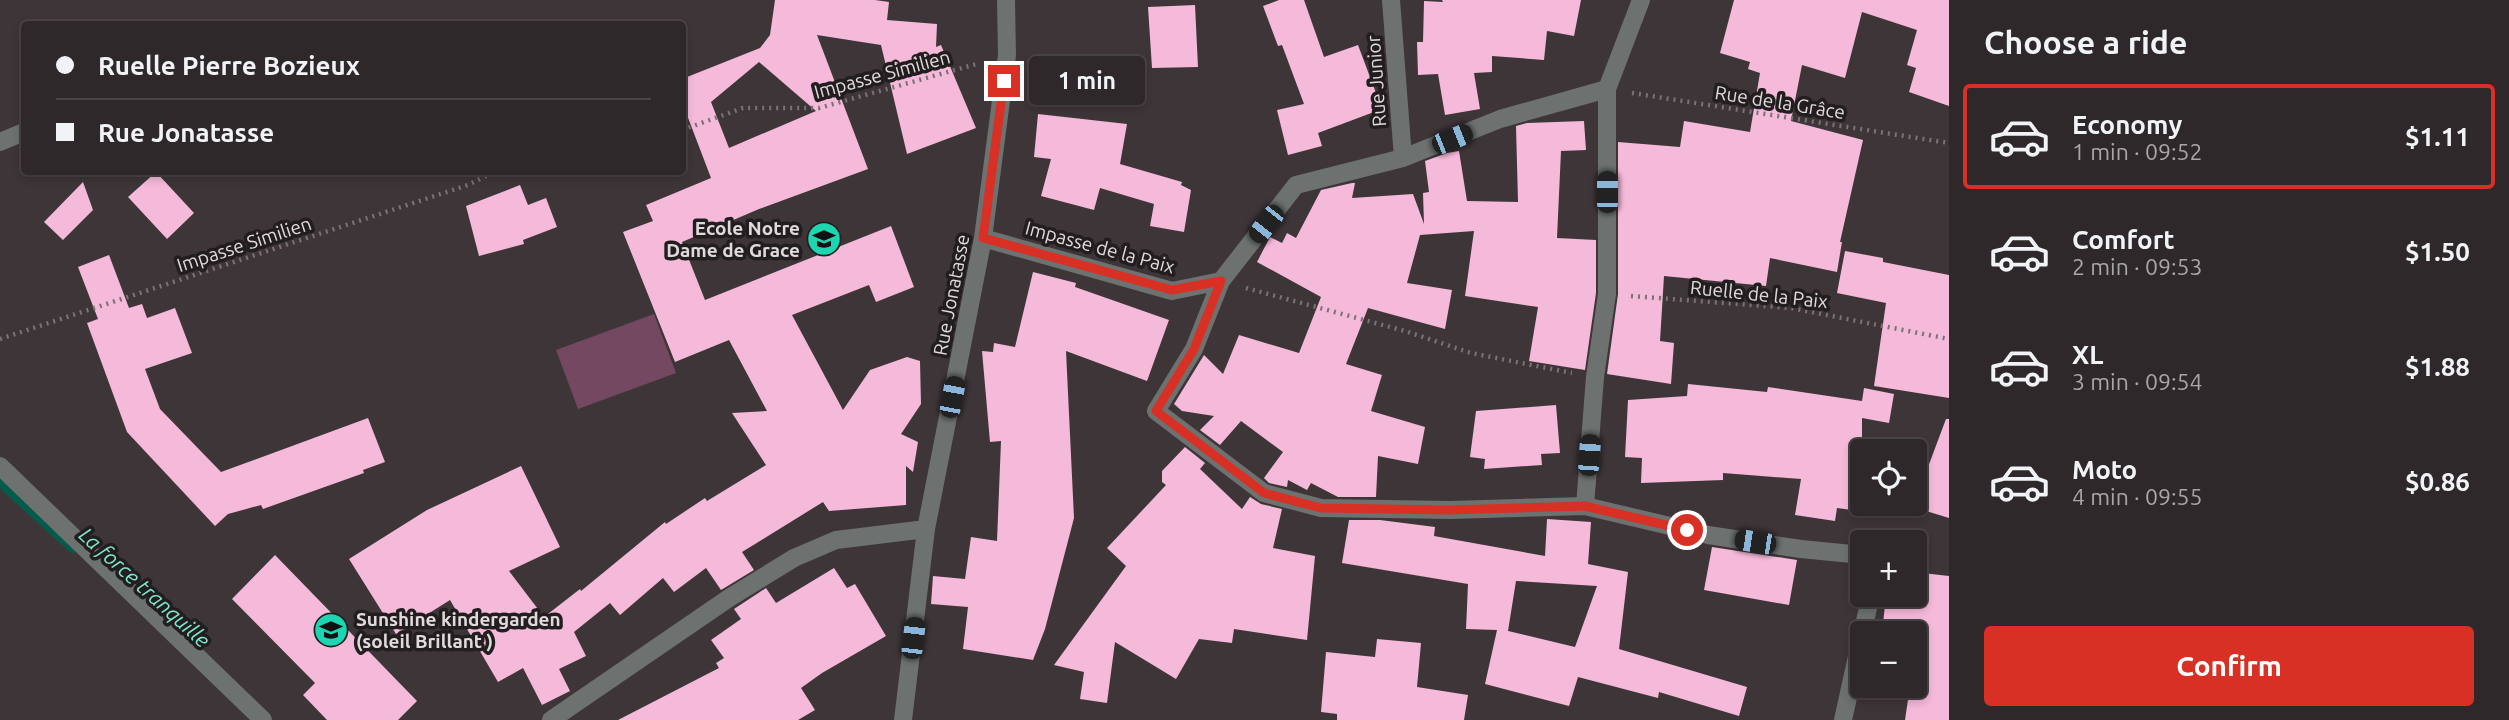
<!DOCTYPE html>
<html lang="en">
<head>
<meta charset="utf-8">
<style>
	body { margin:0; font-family:Ubuntu,sans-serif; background:#363033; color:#f1f3f6; height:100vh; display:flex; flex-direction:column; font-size:26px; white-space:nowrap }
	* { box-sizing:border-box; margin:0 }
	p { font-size:23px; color:#a7a6a9 }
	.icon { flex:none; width:38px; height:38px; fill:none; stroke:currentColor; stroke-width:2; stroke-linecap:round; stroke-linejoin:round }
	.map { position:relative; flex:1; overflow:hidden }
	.panel { display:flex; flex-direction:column; background:#2e282b; width:560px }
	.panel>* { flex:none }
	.top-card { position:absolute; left:21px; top:21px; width:665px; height:154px; border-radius:7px; box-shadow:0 4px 10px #0003,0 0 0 2px #494447; display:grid; align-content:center; height:154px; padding:0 35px; background:#2e282b }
	.fabs { position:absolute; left:1850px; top:439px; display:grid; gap:14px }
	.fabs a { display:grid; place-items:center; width:77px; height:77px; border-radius:7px; background:#2e282b; box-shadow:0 4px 10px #0003,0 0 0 2px #494447; font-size:35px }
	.end { position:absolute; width:32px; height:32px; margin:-16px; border:9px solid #d93025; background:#fff; box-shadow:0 0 0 4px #fff }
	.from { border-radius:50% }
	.bubble { position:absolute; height:49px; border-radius:7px; background:#2e282b; box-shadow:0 4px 10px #0003,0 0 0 2px #494447; font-size:23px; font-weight:700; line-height:49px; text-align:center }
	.car { position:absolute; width:21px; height:42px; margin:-21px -10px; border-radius:9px; box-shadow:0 0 5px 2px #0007; background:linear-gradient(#222 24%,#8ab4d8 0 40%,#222 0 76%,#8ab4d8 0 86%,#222 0) }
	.top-card b { display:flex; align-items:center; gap:24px; height:66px; font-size:26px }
	.top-card b+b { border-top:2px solid #494447 }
	.top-card i { width:18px; height:18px; background:#f1f3f6 }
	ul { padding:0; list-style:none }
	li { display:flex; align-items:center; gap:21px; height:105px; margin:0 14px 10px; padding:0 21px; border:4px solid transparent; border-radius:7px }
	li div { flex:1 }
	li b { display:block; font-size:26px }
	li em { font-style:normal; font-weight:700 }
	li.on { border-color:#d93025 }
	li>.icon { width:63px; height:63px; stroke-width:1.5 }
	h2 { padding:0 35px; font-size:32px; line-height:84px }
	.action { display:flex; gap:14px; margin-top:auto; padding:14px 35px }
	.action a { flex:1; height:80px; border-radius:7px; background:#d93025; color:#fff; font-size:28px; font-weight:700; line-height:80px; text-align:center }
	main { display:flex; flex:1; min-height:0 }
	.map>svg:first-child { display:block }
</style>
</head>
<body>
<main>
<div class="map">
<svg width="1949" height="720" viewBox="0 0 1949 720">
	<rect width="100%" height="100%" fill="#3e3539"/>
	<path fill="#744861" d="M654,314L676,373L578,409L556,350Z"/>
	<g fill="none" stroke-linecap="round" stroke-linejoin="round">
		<path stroke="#035c4b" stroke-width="10" d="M0,482L73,548"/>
	</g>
	<path fill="#f5b9d9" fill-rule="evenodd" d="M775,0H875L889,2L887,20L937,24L936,47L941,45L976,128L907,154L881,45L817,35L868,169L759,209L682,242L705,300L891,226L914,287L876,302L869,285L792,315L843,410L870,370L907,357L920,361L921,404L901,434L918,442L913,472L906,466V505L829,511L823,502L742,552L754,570L721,590L706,568L674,592L663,578L620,615L610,603L574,632L586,656L559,669L570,691L542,705L523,668L498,682L450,600L396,634L349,559L427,510L521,466L560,547L509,571L544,617L580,589L581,591L665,522L666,524L705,498L707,501L766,465L732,413L767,411L729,340L675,362L623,232L653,221L646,205L711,178L682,102V79L760,48L770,35ZM759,62L816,111L729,148L711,102Z
		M1279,0H1304L1324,57L1358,45L1382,109L1318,133L1322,146L1288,155L1277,110L1304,104L1282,45L1278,46L1263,6Z
		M1442,0H1581L1574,36L1547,31L1544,60L1492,56V72L1474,73L1480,109L1445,115L1438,74L1418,75L1417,42H1423L1424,1L1443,2Z
		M1734,0H1949V106L1909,92L1916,68L1907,65L1917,30L1862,12L1845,78L1802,65L1791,121L1863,140L1840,242H1842L1837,272L1770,258L1766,286L1664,276L1660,341L1674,343L1671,384L1607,374L1618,294V142L1680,147L1684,121L1750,132L1760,73L1748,69L1750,62L1720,53Z
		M1195,5L1198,67L1152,68L1148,7Z
		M1038,114L1127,124L1120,164L1182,182L1181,185L1191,190L1184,232L1150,226L1154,204L1100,188L1094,210L1041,196L1051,159L1034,157Z
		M1584,121L1586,150L1561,151L1557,238L1596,240V293L1585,370L1529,361L1538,307L1465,296L1474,231L1420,235L1407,283L1452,290L1445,329L1368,308L1346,364L1382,375L1371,411L1425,427L1418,464L1378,456L1376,497H1338L1311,483L1307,490L1288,480L1287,487L1269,483L1264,478L1283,452L1241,421L1220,445L1200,430L1214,416L1182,411L1174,404L1204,355L1223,374L1239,335L1299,353L1321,297L1257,262L1270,237L1282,243L1287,233L1296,238L1321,190L1352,183H1355L1352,198L1413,194L1424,224L1423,193L1429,192L1425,161L1447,153L1459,151L1467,201L1518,202L1516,126L1527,123Z
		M156,172L194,213L167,239L128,197Z
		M83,182L93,210L63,240L44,222Z
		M520,185L528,205L546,198L557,227L523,240L524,244L479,256L466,206Z
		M1845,251L1883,258V262L1949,275V398L1874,386L1886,303L1837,293Z
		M109,255L129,308L142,304L147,318L175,308L192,353L145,369L160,409L221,472L368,418L385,462L363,470L364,473L263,509L261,505L228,514L215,526L127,432L87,323L98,319L78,267Z
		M1033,272L1076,283L1075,287L1169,320L1147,381L1066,351L1074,518L1045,629L1033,660L963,649L968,607L931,604L933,576L965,579L971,537L997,541L1001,441L990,442L982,351L993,352L994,343L1015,347Z
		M1688,384L1767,392L1768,387L1862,401L1864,388L1894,394L1889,423L1862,418V491L1859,511L1837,508L1835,521L1795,515L1801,479L1723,473V480L1641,483L1642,458L1625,457L1628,400L1687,396Z
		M1556,405L1560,453L1541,454L1542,465L1484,469L1485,459L1470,457L1476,411Z
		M1946,419H1949V518L1913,507Z
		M1185,447L1205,463L1200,469L1242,509L1250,497L1261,504L1282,509L1273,548L1315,556L1307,640L1234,629L1232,643L1199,639L1176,679L1115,642L1107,703L1080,699L1084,672L1054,665L1126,566L1107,548L1166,485L1162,482V471Z
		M1547,519L1591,522L1588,564L1628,572L1619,649L1747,687L1739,716L1659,692L1658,698L1578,677L1569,706L1485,684L1497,630L1466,629L1468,584L1342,563L1349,520H1380L1435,527L1434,536L1545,556ZM1516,581L1597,586L1575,647L1504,630L1508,631Z
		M1712,547L1797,560L1789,605L1704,590Z
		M275,555L417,701L398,720H327L303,695L315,683L232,599Z
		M834,568L847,588L855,584L886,636L822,673L801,688L815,710L798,720H618L719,668L716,663L724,658L711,640L741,619L734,609L766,588L776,603Z
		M1914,572L1949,576V720H1905L1910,686H1914V634H1882L1886,595H1914Z
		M1377,639L1421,643L1417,687L1468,695L1464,720H1337V714L1321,712L1326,652L1375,657Z"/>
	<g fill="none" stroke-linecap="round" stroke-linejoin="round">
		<path stroke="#7a7276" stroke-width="4.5" stroke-dasharray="2 5" stroke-linecap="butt" d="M1632,93L1949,143
			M682,130L743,108H819L980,63
			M548,172H567
			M1246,288L1405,331L1471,353L1572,373
			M1631,296L1791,308L1949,339
			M0,339L468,185L494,172"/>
		<path stroke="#6d7270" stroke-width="18" d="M1391,0L1403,158
			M1641,0L1607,89V294L1595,377L1585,506L1708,535L1801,549L1862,555
			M0,142L24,132
			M983,238L1172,291L1221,281L1296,185L1403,158L1500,119L1607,89
			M1221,281L1194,349L1156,411L1264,493L1321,508L1450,510L1585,506
			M0,466L263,720
			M1862,634L1871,595
			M551,720L729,598L794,558L836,540L926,529
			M903,720L926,529L983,238L1007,55L1006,0
			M1843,720L1862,634"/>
	</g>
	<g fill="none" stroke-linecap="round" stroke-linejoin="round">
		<path stroke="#d93025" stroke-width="9" d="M1004,81L983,238L1172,290L1221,281L1194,349L1156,411L1264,493L1321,508L1450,510L1585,506L1687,530"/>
	</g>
	<defs>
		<g id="school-disc" transform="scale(1.75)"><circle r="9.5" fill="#1dd5b1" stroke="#221e20"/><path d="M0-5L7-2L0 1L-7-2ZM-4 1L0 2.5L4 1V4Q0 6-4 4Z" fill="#111"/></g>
	</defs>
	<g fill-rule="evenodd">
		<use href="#school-disc" x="824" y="239"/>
		<use href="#school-disc" x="331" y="630"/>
	</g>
	<g text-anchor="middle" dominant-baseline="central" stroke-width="7" stroke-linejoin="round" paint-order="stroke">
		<g font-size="19" fill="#e0dadd" stroke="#221e20">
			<text transform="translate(882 74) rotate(-15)">Impasse Similien</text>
			<text transform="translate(1376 81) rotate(-94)">Rue Junior</text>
			<text transform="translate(1780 102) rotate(9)">Rue de la Grâce</text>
			<text transform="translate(244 244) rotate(-18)">Impasse Similien</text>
			<text transform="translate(1100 247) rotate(15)">Impasse de la Paix</text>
			<text transform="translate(1759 294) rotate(6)">Ruelle de la Paix</text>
			<text transform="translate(951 295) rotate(-79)">Rue Jonatasse</text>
		</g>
		<g font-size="19" font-weight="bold" fill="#e0dadd" stroke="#221e20" text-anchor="end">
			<text x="800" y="228">Ecole Notre<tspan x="800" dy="22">Dame de Grace</tspan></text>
			<text x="356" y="619" text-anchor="start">Sunshine kindergarden<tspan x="356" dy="22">(soleil Brillant )</tspan></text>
		</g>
		<g font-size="21" font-style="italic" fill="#7ce9cc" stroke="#221e20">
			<text transform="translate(145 587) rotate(42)">La force tranquille</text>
		</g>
	</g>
</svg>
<div class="fabs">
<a><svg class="icon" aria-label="locate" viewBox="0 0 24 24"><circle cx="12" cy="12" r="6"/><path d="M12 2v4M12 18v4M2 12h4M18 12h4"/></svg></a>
<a>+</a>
<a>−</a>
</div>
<i class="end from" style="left:1687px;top:530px"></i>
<i class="end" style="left:1004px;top:81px"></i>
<div class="bubble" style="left:1029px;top:56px;width:116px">1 min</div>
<i class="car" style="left:1452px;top:139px;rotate:68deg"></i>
<i class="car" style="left:1607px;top:192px;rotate:0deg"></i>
<i class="car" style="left:1266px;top:224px;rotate:218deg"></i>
<i class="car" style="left:952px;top:397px;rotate:11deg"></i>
<i class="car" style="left:1589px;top:455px;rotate:4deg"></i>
<i class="car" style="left:1755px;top:542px;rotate:279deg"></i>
<i class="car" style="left:913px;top:638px;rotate:7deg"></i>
<div class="top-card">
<b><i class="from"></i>Ruelle Pierre Bozieux</b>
<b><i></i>Rue Jonatasse</b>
</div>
</div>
<section class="panel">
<h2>Choose a ride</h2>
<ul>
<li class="on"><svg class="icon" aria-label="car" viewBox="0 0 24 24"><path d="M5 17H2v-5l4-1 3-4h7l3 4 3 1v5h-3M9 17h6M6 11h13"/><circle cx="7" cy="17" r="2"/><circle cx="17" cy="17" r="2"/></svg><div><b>Economy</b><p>1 min · 09:52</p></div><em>$1.11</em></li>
<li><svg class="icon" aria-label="car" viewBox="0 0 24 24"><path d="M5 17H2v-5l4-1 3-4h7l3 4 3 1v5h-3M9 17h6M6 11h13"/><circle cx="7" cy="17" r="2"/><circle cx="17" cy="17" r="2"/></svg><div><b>Comfort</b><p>2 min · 09:53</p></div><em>$1.50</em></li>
<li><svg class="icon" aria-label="car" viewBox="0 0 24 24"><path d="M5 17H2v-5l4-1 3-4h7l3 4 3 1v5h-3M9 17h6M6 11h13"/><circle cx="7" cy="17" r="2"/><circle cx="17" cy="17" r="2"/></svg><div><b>XL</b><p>3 min · 09:54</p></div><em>$1.88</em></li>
<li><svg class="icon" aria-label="car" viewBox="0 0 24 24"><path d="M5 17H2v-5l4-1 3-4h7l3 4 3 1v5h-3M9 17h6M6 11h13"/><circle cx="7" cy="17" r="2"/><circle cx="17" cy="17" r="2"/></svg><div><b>Moto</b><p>4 min · 09:55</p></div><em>$0.86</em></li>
</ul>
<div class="action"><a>Confirm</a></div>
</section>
</main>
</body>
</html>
